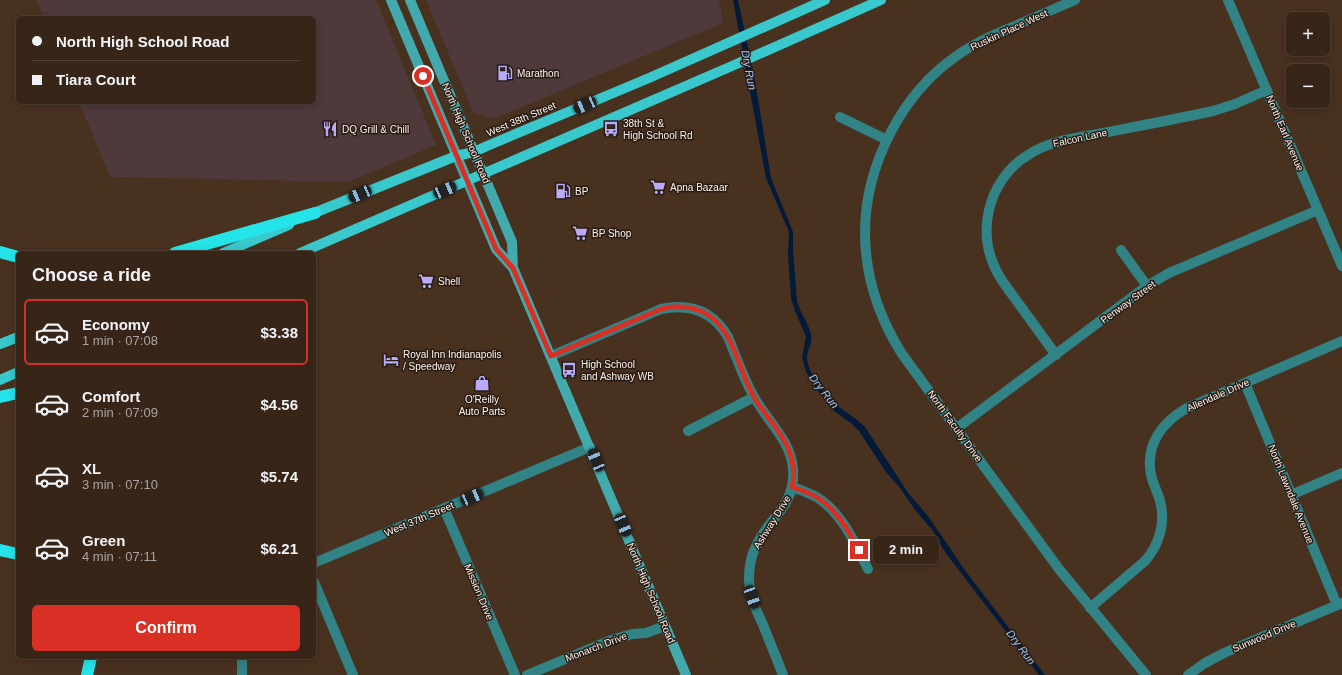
<!DOCTYPE html>
<html lang="en">
<head>
<meta charset="utf-8">
<style>
	body { margin:0; font-family:Arial,sans-serif; background:#423125; color:#f1f3f6; height:100vh; display:flex; flex-direction:column; font-size:15px; white-space:nowrap }
	* { box-sizing:border-box; margin:0 }
	p { font-size:13px; color:#aaa5a2 }
	.icon { flex:none; width:22px; height:22px; fill:none; stroke:currentColor; stroke-width:2; stroke-linecap:round; stroke-linejoin:round }
	.map { position:relative; flex:1; overflow:hidden }
	.panel { position:absolute; left:16px; top:251px; width:300px; height:408px; display:flex; flex-direction:column; background:#372518; border-radius:6px; box-shadow:0 2px 10px #0003,0 0 0 1px #514237 }
	.panel>* { flex:none }
	.guide { position:absolute; left:16px; top:16px; width:300px; height:88px; border-radius:6px; box-shadow:0 2px 10px #0003,0 0 0 1px #514237; display:grid; align-content:center; height:88px; padding:0 16px; background:#372518 }
	.fabs { position:absolute; left:1286px; top:12px; display:grid; gap:8px }
	.fabs a { display:grid; place-items:center; width:44px; height:44px; border-radius:6px; background:#372518; box-shadow:0 2px 10px #0003,0 0 0 1px #514237; font-size:20px }
	.end { position:absolute; width:18px; height:18px; margin:-9px; border:5px solid #d93025; background:#fff; box-shadow:0 0 0 2px #fff }
	.from { border-radius:50% }
	.bubble { position:absolute; height:28px; border-radius:6px; background:#372518; box-shadow:0 2px 10px #0003,0 0 0 1px #514237; font-size:13px; font-weight:800; line-height:28px; text-align:center }
	.car { position:absolute; width:12px; height:24px; margin:-12px -6px; border-radius:5px; box-shadow:0 0 3px 1px #0007; background:linear-gradient(#222 24%,#8ab4d8 0 40%,#222 0 76%,#8ab4d8 0 86%,#222 0) }
	.guide b { display:flex; align-items:center; gap:14px; height:38px; font-size:15px }
	.guide b+b { border-top:1px solid #514237 }
	.guide i { width:10px; height:10px; background:#f1f3f6 }
	ul { padding:0; list-style:none }
	li { display:flex; align-items:center; gap:12px; height:66px; margin:0 8px 6px; padding:0 8px; border:2px solid transparent; border-radius:6px }
	li div { flex:1 }
	li b { display:block; font-size:15px }
	li em { font-style:normal; font-weight:800 }
	li.current { border-color:#d93025 }
	li>.icon { width:36px; height:36px; stroke-width:1.5 }
	h2 { padding:0 16px; font-size:18px; line-height:48px }
	.primary-button { display:flex; gap:8px; margin-top:auto; padding:8px 16px }
	.primary-button a { flex:1; height:46px; border-radius:6px; background:#d93025; color:#fff; font-size:16px; font-weight:800; line-height:46px; text-align:center }
	.map>svg:first-child { display:block }
</style>
</head>
<body>
<div class="map">
<svg width="1342" height="675" viewBox="0 0 1342 675">
	<rect width="100%" height="100%" fill="#493120"/>
	<path fill="#4e393b" d="M36,0H376L436,145L348,182L110,177L79,102H314V18H44Z
		M426,0H719L723,23L493,119L473,112Z"/>
	<path fill="#031b39" d="M733,0H738L754,75L771,178L793,232V250L797,301C800,313 808,322 811,334C813,343 807,350 807,358C807,372 827,395 836,404C845,413 856,417 865,427L909,494L928,516L964,569L1045,675H1039L948,556L941,545L934,532L915,510L900,488L886,472L859,431L852,424L834,411L816,388L806,372L802,357L806,337L795,311L791,298L788,254L789,232L766,178Z"/>
	<g fill="none" stroke-linecap="round" stroke-linejoin="round">
		<path stroke="#328385" stroke-width="10" d="M1075,0C1056,8 1036,17 1017,25C995,34 974,43 955,57C928,76 906,103 891,132C852,206 858,284 902,354L1059,569L1146,675
			M1228,0L1342,266
			M840,117L887,140
			M1121,250L1147,286
			M1056,355L1003,282C989,261 983,236 989,210C994,188 1008,167 1028,155C1050,140 1078,138 1103,133C1139,126 1176,119 1213,111L1235,104L1267,90
			M551,356L661,309C690,303 713,311 728,337C736,356 743,377 753,395C766,420 791,440 793,469C796,506 769,517 756,546C751,556 749,567 749,578C749,596 757,612 764,627C770,643 777,659 783,675
			M1245,383L1337,605
			M957,428L1147,286L1169,273L1318,210
			M688,431L754,397
			M792,487C801,490 810,493 818,498C842,513 856,545 868,569
			M1291,495L1342,473
			M444,508L515,675
			M314,563L590,447
			M314,582L353,675
			M1090,608L1145,561C1159,545 1166,523 1160,501C1158,493 1153,484 1151,475C1145,445 1162,422 1187,408L1342,341
			M242,657V675
			M527,675L611,640L632,634L646,633L665,626
			M1188,675L1205,663L1224,653L1342,603"/>
		<path stroke="#42a9ac" stroke-width="10" d="M391,0L496,249L513,268
			M410,0L512,242L513,268L686,675"/>
		<path stroke="#39c8cc" stroke-width="10" d="M309,215L456,156L474,152L487,146L649,78L825,0
			M223,253L289,225
			M300,253L732,66L881,0
			M0,344L18,337
			M0,380L18,372"/>
		<path stroke="#25e4e9" stroke-width="12" d="M0,252L18,257
			M175,253L315,213
			M0,397L18,393
			M0,550L18,554
			M87,675L91,657"/>
	</g>
	<g fill="none" stroke-linecap="round" stroke-linejoin="round">
		<path stroke="#d93025" stroke-width="5" d="M423,76L496,249L513,268L551,356L661,309C678,305 696,306 711,317C735,335 739,372 754,397C764,415 782,431 789,451C794,463 795,475 792,487C801,490 810,493 818,498C836,509 849,531 859,550"/>
	</g>
	<defs>
		<g id="fuel-bare" transform="scale(1.2)"><path d="M-5.5-6h7V0h2V4h1.3V-2.5L3-4.5l.8-.8L6-3V5H2.5V1h-1V6h-7ZM-4.2-4.7v3.2H.2V-4.7Z" fill="#b9abf7" stroke="#271c14" stroke-width="2.5" paint-order="stroke"/></g>
		<g id="restaurant-bare" transform="scale(1.2)"><path d="M-5-6h1v4h1v-4h1v4h1v-4h1v5L-1.5 .5V6h-2V.5L-5-1ZM5-6V6H3V1.5H1.5Q1.5-4 5-6Z" fill="#b9abf7" stroke="#271c14" stroke-width="2.5" paint-order="stroke"/></g>
		<g id="bus-bare" transform="scale(1.2)"><path d="M-5-6H5V4H4V6H2V4H-2V6H-4V4H-5ZM-3.5-4V0h7V-4ZM-3.5 1.2v1.5H-2V1.2ZM2 1.2v1.5H3.5V1.2Z" fill="#b9abf7" stroke="#271c14" stroke-width="2.5" paint-order="stroke"/></g>
		<g id="supermarket-bare" transform="scale(1.2)"><path d="M-6-5.5h2.5l.6 2H6L4.5 2H-2.5L-4.4-4H-6ZM-1.5 3.2a1.3 1.3 0 1 0 .1 0ZM3 3.2a1.3 1.3 0 1 0 .1 0Z" fill="#b9abf7" stroke="#271c14" stroke-width="2.5" paint-order="stroke"/></g>
		<g id="hotel-bare" transform="scale(1.2)"><path d="M-6-4.5h1.5V1H6V5H4.5V3h-9V5H-6ZM-4 0a1.8 1.8 0 1 1 3.6 0ZM.5 0V-2.5h3Q6-2.5 6 0Z" fill="#b9abf7" stroke="#271c14" stroke-width="2.5" paint-order="stroke"/></g>
		<g id="shop-bare" transform="scale(1.2)"><path d="M-5-2.5h2.3a2.7 3.5 0 0 1 5.4 0H5L5.5 6h-11ZM-1.5-2.5h3a1.5 2.3 0 0 0-3 0Z" fill="#b9abf7" stroke="#271c14" stroke-width="2.5" paint-order="stroke"/></g>
	</defs>
	<g fill-rule="evenodd">
		<use href="#fuel-bare" x="505" y="73"/>
		<use href="#restaurant-bare" x="330" y="129"/>
		<use href="#bus-bare" x="611" y="129"/>
		<use href="#supermarket-bare" x="658" y="187"/>
		<use href="#fuel-bare" x="563" y="191"/>
		<use href="#supermarket-bare" x="580" y="233"/>
		<use href="#supermarket-bare" x="426" y="281"/>
		<use href="#hotel-bare" x="391" y="360"/>
		<use href="#bus-bare" x="569" y="370"/>
		<use href="#shop-bare" x="482" y="383"/>
	</g>
	<g text-anchor="middle" dominant-baseline="central" stroke-width="3" stroke-linejoin="round" paint-order="stroke">
		<g font-size="10" fill="#fff2ea" stroke="#271c14">
			<text transform="translate(1009 30) rotate(-25)">Ruskin Place West</text>
			<text transform="translate(521 119) rotate(-23)">West 38th Street</text>
			<text transform="translate(466 133) rotate(67)">North High School Road</text>
			<text transform="translate(1285 133) rotate(67)">North Earl Avenue</text>
			<text transform="translate(1080 138) rotate(-12)">Falcon Lane</text>
			<text transform="translate(1128 302) rotate(-36)">Penway Street</text>
			<text transform="translate(1218 395) rotate(-24)">Allendale Drive</text>
			<text transform="translate(955 426) rotate(54)">North Faculty Drive</text>
			<text transform="translate(1291 494) rotate(68)">North Lawndale Avenue</text>
			<text transform="translate(419 519) rotate(-23)">West 37th Street</text>
			<text transform="translate(772 522) rotate(-58)">Ashway Drive</text>
			<text transform="translate(479 592) rotate(67)">Mission Drive</text>
			<text transform="translate(651 593) rotate(67)">North High School Road</text>
			<text transform="translate(1264 636) rotate(-23)">Sunwood Drive</text>
			<text transform="translate(596 647) rotate(-21)">Monarch Drive</text>
		</g>
		<g font-size="10" fill="#fff2ea" stroke="#271c14" text-anchor="start">
			<text x="517" y="73">Marathon</text>
			<text x="623" y="123">38th St &amp;<tspan x="623" dy="12">High School Rd</tspan></text>
			<text x="342" y="129">DQ Grill &amp; Chill</text>
			<text x="670" y="187">Apna Bazaar</text>
			<text x="575" y="191">BP</text>
			<text x="592" y="233">BP Shop</text>
			<text x="438" y="281">Shell</text>
			<text x="403" y="354">Royal Inn Indianapolis<tspan x="403" dy="12">/ Speedway</tspan></text>
			<text x="581" y="364">High School<tspan x="581" dy="12">and Ashway WB</tspan></text>
			<text x="482" y="399" text-anchor="middle">O'Reilly<tspan x="482" dy="12">Auto Parts</tspan></text>
		</g>
		<g font-size="11" font-style="italic" fill="#9ec5f9" stroke="#271c14">
			<text transform="translate(749 70) rotate(79)">Dry Run</text>
			<text transform="translate(824 391) rotate(52)">Dry Run</text>
			<text transform="translate(1021 647) rotate(53)">Dry Run</text>
		</g>
	</g>
</svg>
<div class="fabs">
<a>+</a>
<a>−</a>
</div>
<i class="end from" style="left:423px;top:76px"></i>
<i class="end" style="left:859px;top:550px"></i>
<div class="bubble" style="left:873px;top:536px;width:66px">2 min</div>
<i class="car" style="left:585px;top:105px;rotate:247deg"></i>
<i class="car" style="left:445px;top:190px;rotate:67deg"></i>
<i class="car" style="left:360px;top:194px;rotate:247deg"></i>
<i class="car" style="left:596px;top:460px;rotate:337deg"></i>
<i class="car" style="left:472px;top:497px;rotate:67deg"></i>
<i class="car" style="left:623px;top:525px;rotate:157deg"></i>
<i class="car" style="left:752px;top:597px;rotate:160deg"></i>
<div class="guide">
<b><i class="from"></i>North High School Road</b>
<b><i></i>Tiara Court</b>
</div>
<section class="panel">
<h2>Choose a ride</h2>
<ul>
<li class="current"><svg class="icon" aria-label="car" viewBox="0 0 24 24"><path d="M5 17H2v-5l4-1 3-4h7l3 4 3 1v5h-3M9 17h6M6 11h13"/><circle cx="7" cy="17" r="2"/><circle cx="17" cy="17" r="2"/></svg><div><b>Economy</b><p>1 min · 07:08</p></div><em>$3.38</em></li>
<li><svg class="icon" aria-label="car" viewBox="0 0 24 24"><path d="M5 17H2v-5l4-1 3-4h7l3 4 3 1v5h-3M9 17h6M6 11h13"/><circle cx="7" cy="17" r="2"/><circle cx="17" cy="17" r="2"/></svg><div><b>Comfort</b><p>2 min · 07:09</p></div><em>$4.56</em></li>
<li><svg class="icon" aria-label="car" viewBox="0 0 24 24"><path d="M5 17H2v-5l4-1 3-4h7l3 4 3 1v5h-3M9 17h6M6 11h13"/><circle cx="7" cy="17" r="2"/><circle cx="17" cy="17" r="2"/></svg><div><b>XL</b><p>3 min · 07:10</p></div><em>$5.74</em></li>
<li><svg class="icon" aria-label="car" viewBox="0 0 24 24"><path d="M5 17H2v-5l4-1 3-4h7l3 4 3 1v5h-3M9 17h6M6 11h13"/><circle cx="7" cy="17" r="2"/><circle cx="17" cy="17" r="2"/></svg><div><b>Green</b><p>4 min · 07:11</p></div><em>$6.21</em></li>
</ul>
<div class="primary-button"><a>Confirm</a></div>
</section>
</div>
</body>
</html>
